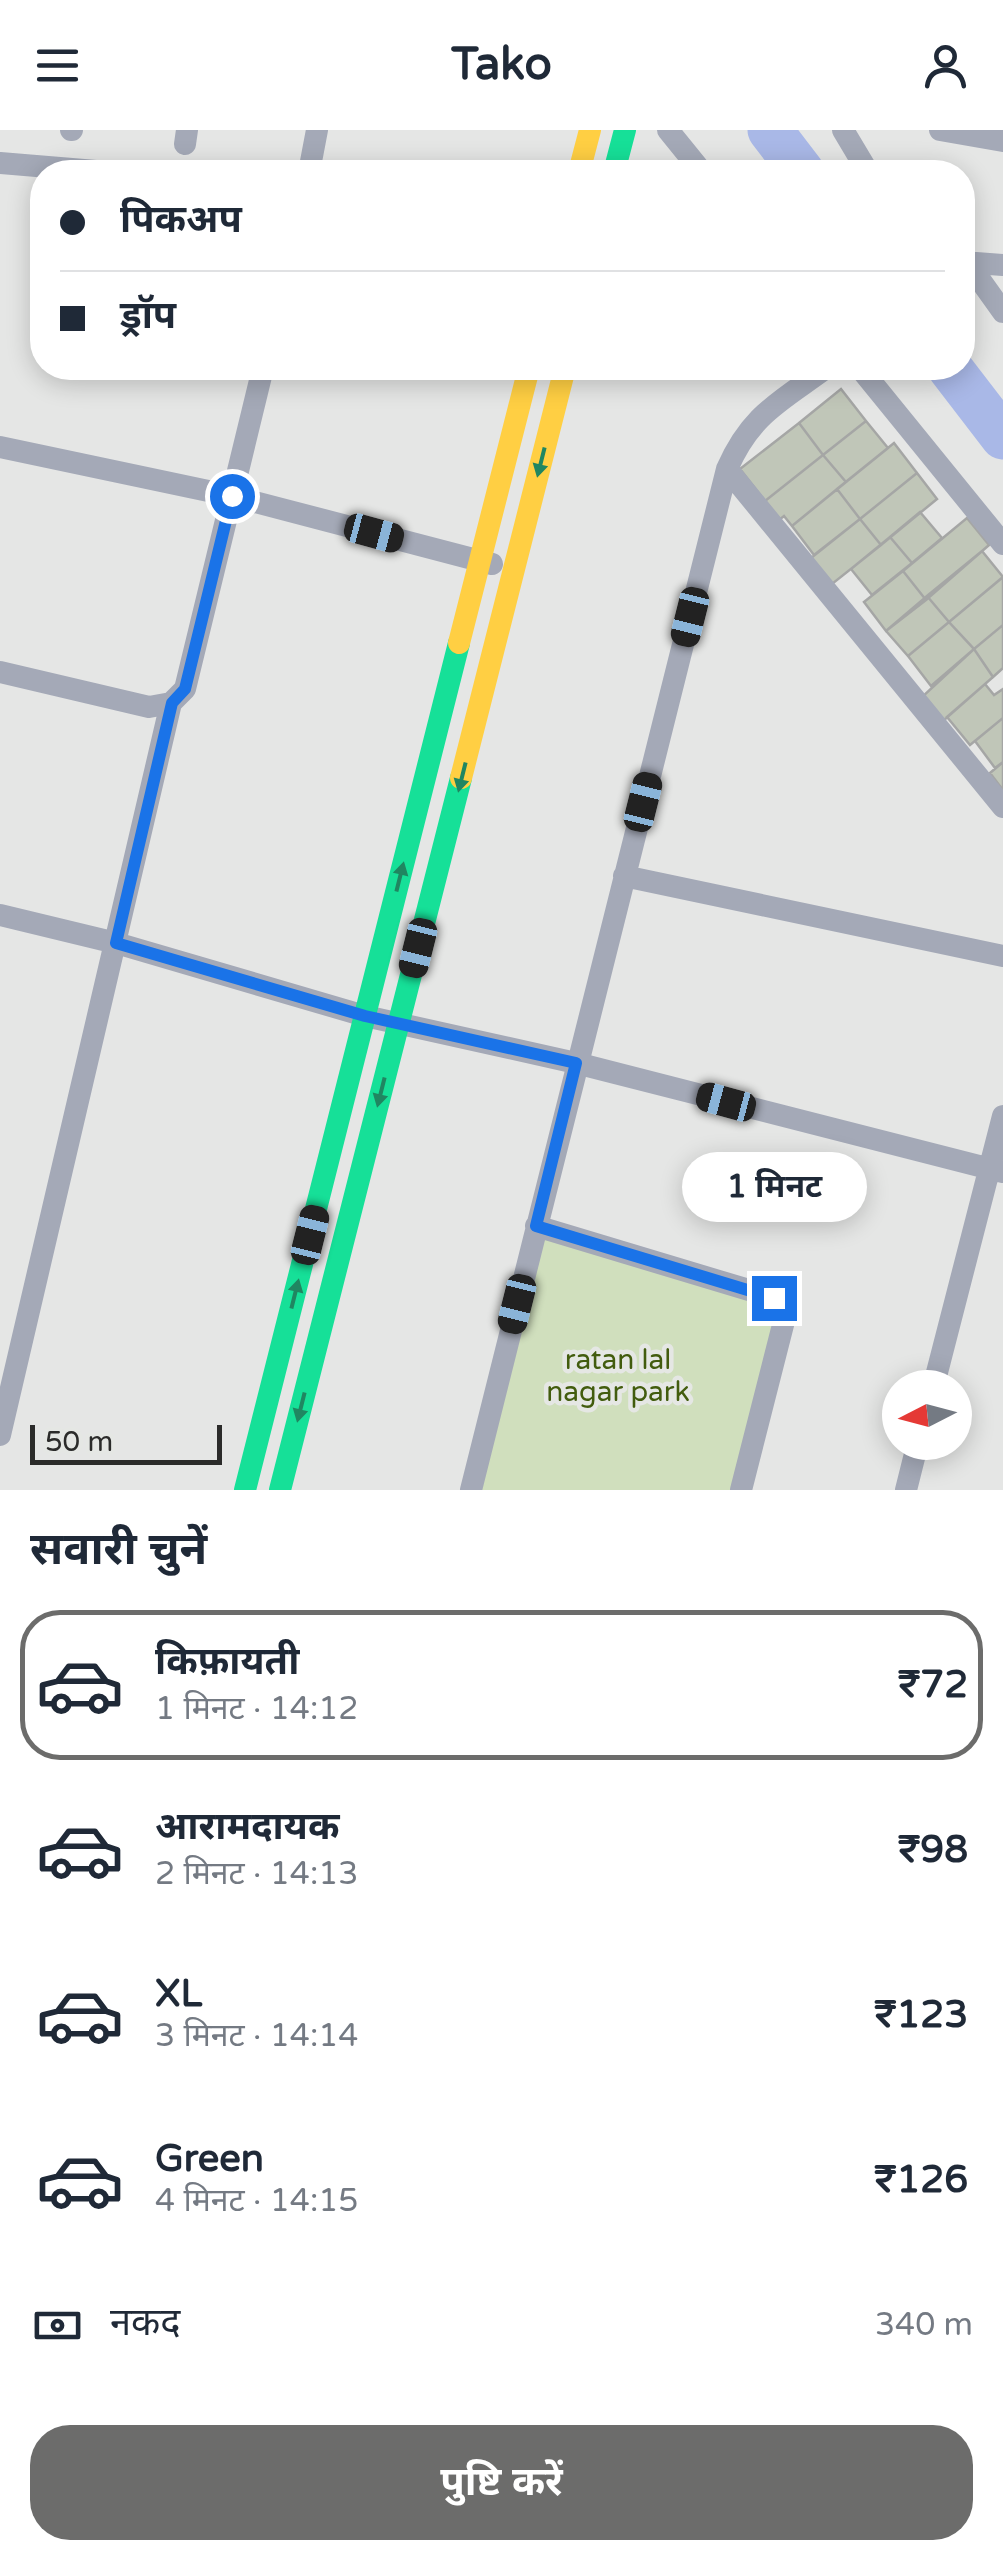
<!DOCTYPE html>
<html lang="hi">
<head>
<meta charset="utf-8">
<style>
	body { margin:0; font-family:"Varela Round","Noto Sans Devanagari",sans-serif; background:#f2f2f3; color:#1f2937; height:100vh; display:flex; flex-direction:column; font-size:38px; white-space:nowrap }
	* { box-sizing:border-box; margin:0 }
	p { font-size:32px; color:#747a83 }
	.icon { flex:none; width:55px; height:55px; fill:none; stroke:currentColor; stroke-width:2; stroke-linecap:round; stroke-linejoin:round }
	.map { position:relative; height:1360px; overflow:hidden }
	.drawer { display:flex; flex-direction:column; background:#fff; flex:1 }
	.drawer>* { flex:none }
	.banner { position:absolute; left:30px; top:30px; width:945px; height:220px; border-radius:40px; box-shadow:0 5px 25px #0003; display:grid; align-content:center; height:220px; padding:0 30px; background:#fff }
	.needle { width:65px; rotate:264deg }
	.buttons { position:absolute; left:882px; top:1240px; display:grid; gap:20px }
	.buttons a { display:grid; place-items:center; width:90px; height:90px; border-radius:50%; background:#fff; box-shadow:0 5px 25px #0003; font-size:50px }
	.scale { position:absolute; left:30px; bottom:25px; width:192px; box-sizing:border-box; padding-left:10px; border:5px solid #2b2b2a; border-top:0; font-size:28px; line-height:35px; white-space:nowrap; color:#2b2b2a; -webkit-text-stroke:8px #e5e7e4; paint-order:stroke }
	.end { position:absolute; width:45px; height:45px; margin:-22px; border:12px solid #1a73e8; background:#fff; box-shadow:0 0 0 5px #fff }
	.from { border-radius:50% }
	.bubble { position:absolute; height:70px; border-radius:35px; background:#fff; box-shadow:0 5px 25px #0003; font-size:32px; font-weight:700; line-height:70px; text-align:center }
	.car { position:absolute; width:30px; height:60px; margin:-30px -15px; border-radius:12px; box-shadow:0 0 8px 2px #0007; background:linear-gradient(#222 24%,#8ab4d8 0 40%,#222 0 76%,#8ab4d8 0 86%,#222 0) }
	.banner b { display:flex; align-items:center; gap:35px; height:95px; font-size:38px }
	.banner b+b { border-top:2px solid #e0e1e3 }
	.banner i { width:25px; height:25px; background:#1f2937 }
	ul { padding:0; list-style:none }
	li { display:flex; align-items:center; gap:30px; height:150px; margin:0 20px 15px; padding:0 10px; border:5px solid transparent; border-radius:40px }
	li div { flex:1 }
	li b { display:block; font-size:38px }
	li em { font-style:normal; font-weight:700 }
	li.active { border-color:#6c6c6b }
	li>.icon { width:90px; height:90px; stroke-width:1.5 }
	h2 { padding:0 30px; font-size:45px; line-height:120px }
	.pay { display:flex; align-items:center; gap:25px; height:110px; padding:0 30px; font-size:38px }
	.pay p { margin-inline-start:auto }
	.action { display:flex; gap:20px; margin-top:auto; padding:20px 30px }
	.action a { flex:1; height:115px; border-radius:40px; background:#6c6c6b; color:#fff; font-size:40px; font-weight:700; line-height:115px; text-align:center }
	header { display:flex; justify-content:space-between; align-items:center; height:130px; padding:0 30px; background:#fff; font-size:45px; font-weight:700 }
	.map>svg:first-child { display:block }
</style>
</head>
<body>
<header><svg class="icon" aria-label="menu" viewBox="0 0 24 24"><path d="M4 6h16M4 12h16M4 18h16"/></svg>Tako<svg class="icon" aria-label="person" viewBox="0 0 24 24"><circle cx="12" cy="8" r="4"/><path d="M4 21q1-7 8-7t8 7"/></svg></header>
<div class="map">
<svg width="1003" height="1360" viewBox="0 0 1003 1360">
	<rect width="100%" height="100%" fill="#e5e6e5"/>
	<path fill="#d0dfbd" d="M535,1100L778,1176L734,1360H471Z"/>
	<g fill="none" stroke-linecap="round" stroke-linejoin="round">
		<path stroke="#a9b8e7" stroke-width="45" d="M770,0L802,42
			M950,238L1003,307"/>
	</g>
	<path fill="#c0c6b8" stroke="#a5a6a5" stroke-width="2.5" d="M841,259L866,291L823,325L799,293Z
		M866,291L888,318L846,352L823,325Z
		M799,293L823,325L765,371L740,339Z
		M894,313L917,343L860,389L837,359Z
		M823,325L846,352L792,396L784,386L779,390L765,371Z
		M917,343L937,369L881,415L860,389Z
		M837,359L860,389L814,425L792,396Z
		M920,382L942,408L912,433L890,407Z
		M967,388L989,415L926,470L903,441Z
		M860,389L881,415L832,454L806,432Z
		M890,407L912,433L872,465L851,439Z
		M982,421L1003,447L949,492L927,466Z
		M903,441L926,470L886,501L864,472Z
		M1003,447V495L974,519L949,492Z
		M927,466L949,492L908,526L886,501Z
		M949,492L974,519L931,556L908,526Z
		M1003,495V538L993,547L974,519Z
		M974,519L993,547L943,591L922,567Z
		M985,554L994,565L1003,559V588L970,615L947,587Z
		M1003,588V632L995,638L975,611Z
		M1003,632V660L990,643Z"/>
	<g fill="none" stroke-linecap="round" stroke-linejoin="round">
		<path stroke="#a4a9b7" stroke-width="22" d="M71,0H72
			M668,0L702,42
			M843,0L868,42
			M940,0L1003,11
			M185,14L187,0
			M0,33L108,42
			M309,42L317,0
			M1003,135L976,133L973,140L1003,182
			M860,238L1003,414
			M0,317L232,366L492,434
			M727,339L1003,677
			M0,542L149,577L171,573
			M624,746L1003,826
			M0,785L116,813L365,886L576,933L1003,1042
			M536,1096L762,1164L782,1177L784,1191L741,1360
			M933,1258L1003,986
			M0,1305L171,573L185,559L263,238
			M471,1360L727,339C751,284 780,272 826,238
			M906,1360L918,1312"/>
		<path stroke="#16e098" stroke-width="22" d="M614,42L625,0
			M245,1360L459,513
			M280,1360L461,648"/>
		<path stroke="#ffcf43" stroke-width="22" d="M579,42L590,0
			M459,513L529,238
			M461,648L565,238"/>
	</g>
	<defs><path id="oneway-solid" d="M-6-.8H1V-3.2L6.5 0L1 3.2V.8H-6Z" transform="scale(2.5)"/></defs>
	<g fill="#208661">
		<use href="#oneway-solid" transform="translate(541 332) rotate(104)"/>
		<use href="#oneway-solid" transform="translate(462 647) rotate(104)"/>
		<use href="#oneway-solid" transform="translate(400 747) rotate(-76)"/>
		<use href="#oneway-solid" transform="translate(381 962) rotate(104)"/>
		<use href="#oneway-solid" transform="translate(295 1164) rotate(-76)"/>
		<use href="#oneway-solid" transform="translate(301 1277) rotate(104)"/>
	</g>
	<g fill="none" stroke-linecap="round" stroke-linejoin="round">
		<path stroke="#1a73e8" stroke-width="12" d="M232,366L185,559L172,573L116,813L365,886L576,933L536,1096L774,1168"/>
	</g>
	<g text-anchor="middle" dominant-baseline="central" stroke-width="9" stroke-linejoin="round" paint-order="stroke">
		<g font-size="28" fill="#425c0e" stroke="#e5e7e4">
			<text x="618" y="1230">ratan lal<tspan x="618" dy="32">nagar park</tspan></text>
		</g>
	</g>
</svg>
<div class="buttons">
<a><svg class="needle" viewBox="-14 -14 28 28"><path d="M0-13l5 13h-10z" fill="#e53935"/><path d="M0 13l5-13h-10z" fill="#747a83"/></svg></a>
</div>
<div class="scale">50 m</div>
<i class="end from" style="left:232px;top:366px"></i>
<i class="end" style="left:774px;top:1168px"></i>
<div class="bubble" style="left:682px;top:1022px;width:185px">1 मिनट</div>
<i class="car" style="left:374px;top:403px;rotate:105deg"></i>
<i class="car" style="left:690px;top:487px;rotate:194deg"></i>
<i class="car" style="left:643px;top:672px;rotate:14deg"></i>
<i class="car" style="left:418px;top:818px;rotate:194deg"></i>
<i class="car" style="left:726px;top:972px;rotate:285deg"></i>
<i class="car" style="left:310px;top:1105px;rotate:14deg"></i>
<i class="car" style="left:517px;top:1174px;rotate:194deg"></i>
<div class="banner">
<b><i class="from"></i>पिकअप</b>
<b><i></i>ड्रॉप</b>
</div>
</div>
<section class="drawer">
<h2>सवारी चुनें</h2>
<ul>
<li class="active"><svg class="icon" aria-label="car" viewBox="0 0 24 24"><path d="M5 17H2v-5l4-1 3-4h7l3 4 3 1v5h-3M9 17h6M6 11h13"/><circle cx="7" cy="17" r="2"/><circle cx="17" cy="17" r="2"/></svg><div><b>किफ़ायती</b><p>1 मिनट · 14:12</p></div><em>₹72</em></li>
<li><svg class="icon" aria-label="car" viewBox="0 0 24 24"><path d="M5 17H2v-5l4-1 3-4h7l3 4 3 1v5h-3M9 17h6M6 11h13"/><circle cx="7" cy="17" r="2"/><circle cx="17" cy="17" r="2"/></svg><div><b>आरामदायक</b><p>2 मिनट · 14:13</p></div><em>₹98</em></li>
<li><svg class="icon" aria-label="car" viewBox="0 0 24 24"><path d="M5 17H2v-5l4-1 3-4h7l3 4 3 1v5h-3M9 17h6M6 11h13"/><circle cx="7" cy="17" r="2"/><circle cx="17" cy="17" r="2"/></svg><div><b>XL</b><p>3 मिनट · 14:14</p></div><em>₹123</em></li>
<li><svg class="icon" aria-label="car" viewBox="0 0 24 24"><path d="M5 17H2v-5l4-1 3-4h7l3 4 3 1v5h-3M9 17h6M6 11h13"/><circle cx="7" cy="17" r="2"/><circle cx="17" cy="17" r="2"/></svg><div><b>Green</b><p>4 मिनट · 14:15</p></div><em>₹126</em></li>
</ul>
<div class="pay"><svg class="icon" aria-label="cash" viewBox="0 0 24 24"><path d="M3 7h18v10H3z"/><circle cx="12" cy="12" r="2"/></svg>नकद<p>340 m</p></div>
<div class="action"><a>पुष्टि करें</a></div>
</section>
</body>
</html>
